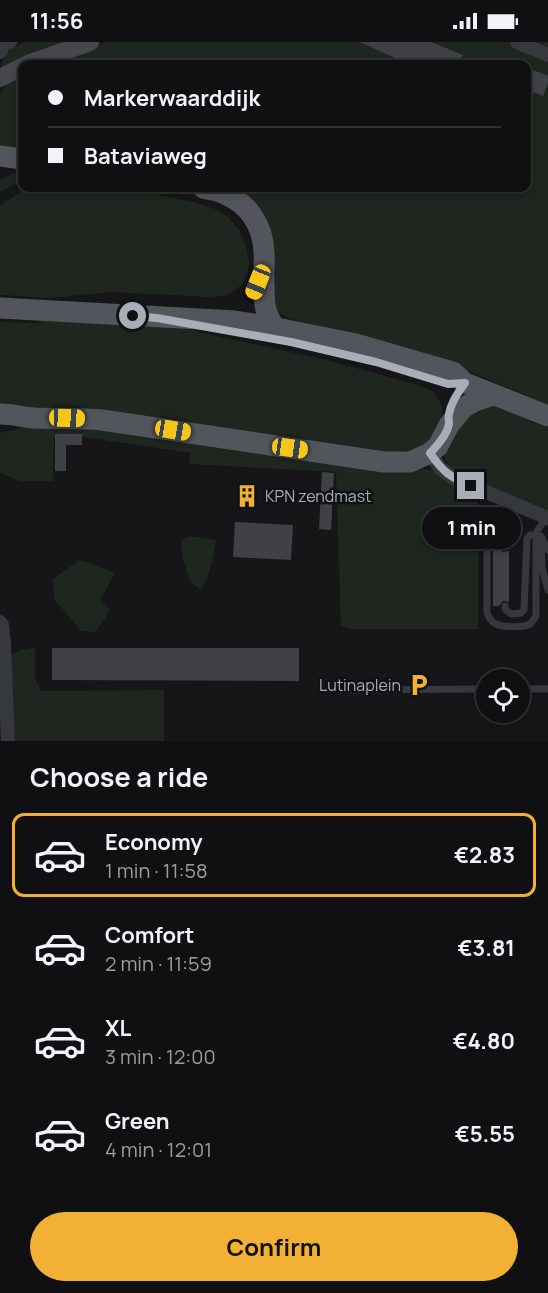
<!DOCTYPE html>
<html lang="en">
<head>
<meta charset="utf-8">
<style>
	body { margin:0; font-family:Manrope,sans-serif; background:#1e1e20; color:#f1f3f6; height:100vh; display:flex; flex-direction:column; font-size:22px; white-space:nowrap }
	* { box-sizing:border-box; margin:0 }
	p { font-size:20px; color:#9c9d9f }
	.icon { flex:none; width:33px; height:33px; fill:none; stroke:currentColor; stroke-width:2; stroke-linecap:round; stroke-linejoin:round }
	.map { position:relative; height:699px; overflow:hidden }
	.drawer { display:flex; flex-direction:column; background:#101012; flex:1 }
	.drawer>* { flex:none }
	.top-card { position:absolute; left:18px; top:18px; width:513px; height:132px; border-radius:12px; box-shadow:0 3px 9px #0003,0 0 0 2px #303032; display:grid; align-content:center; height:132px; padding:0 30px; background:#101012 }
	.tools { position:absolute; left:476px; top:627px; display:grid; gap:12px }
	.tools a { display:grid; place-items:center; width:54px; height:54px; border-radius:50%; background:#101012; box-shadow:0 3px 9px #0003,0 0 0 2px #303032; font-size:30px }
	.end { position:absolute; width:27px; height:27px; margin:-14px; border:8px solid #a8adb8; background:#111; box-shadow:0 0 0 3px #111 }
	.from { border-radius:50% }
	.bubble { position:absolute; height:42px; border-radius:21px; background:#101012; box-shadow:0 3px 9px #0003,0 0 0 2px #303032; font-size:20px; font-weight:700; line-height:42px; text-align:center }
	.car { position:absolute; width:18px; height:36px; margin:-18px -9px; border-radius:8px; box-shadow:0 0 4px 2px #0007; background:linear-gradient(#f5c518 24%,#345 0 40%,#f5c518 0 76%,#345 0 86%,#f5c518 0) }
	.top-card b { display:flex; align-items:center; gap:21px; height:57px; font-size:22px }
	.top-card b+b { border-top:2px solid #303032 }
	.top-card i { width:15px; height:15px; background:#f1f3f6 }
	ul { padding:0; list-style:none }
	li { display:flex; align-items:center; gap:18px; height:84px; margin:0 12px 9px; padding:0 18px; border:3px solid transparent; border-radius:12px }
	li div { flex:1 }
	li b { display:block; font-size:22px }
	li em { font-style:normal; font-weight:700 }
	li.active { border-color:#f2b134 }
	li>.icon { width:54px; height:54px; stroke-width:1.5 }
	h2 { padding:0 30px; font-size:27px; line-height:72px }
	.button { display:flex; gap:12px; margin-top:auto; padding:12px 30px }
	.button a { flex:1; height:69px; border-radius:36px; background:#f2b134; color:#111; font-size:24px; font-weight:700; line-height:69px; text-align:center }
	.status { display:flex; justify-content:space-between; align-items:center; height:42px; padding:0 30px; background:#101012; direction:ltr }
	.status svg { height:16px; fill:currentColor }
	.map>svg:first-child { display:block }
</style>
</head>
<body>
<div class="status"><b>11:56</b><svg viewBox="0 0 49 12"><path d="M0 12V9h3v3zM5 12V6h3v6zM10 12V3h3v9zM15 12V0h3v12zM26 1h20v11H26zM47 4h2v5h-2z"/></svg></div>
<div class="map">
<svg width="548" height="699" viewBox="0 0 548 699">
	<rect width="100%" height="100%" fill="#161618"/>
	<path fill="#1e261f" d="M25,0H74L0,29C4,12 9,7 25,0Z
		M106,0H548V363L435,315L371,296L287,276L276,269L272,260L273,209L228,146H526V22H36L47,17Z
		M22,29V114L0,106V52L4,46Z
		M22,130V138L0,150V138L12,132Z
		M30,146H108L148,151L193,160L215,167L228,175L239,188L246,204L249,220L248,232L243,242L231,251L225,254L208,255L113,250L49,256L0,253V164L25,147Z
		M40,274L181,286L327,318L418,343L433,349L440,360L443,371L441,383L423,406L394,413L0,366V280L39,281Z
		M485,361L498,365L548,386V468L455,431C446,423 444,418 443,406L466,372Z
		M32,383L80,384L433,428L451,442L478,453V587H352L341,584L336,430L189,422L191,411L84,395H54L53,439H21L0,431V391Z
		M189,494L216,498C213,517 210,532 201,548L190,540L183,518L181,498Z
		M80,518L115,531L100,558L110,568L109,570L96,590L81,589L54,557L53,537Z
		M35,605V636L41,649L164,648V699H15L10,613L21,608Z"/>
	<path fill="#404145" d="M360,0H431L463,13L459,22H408Z
		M526,25L548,34V41L543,54L534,50L527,69Z
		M55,392H82V403H66V429H55Z
		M322,430L334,431L331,488L319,487Z
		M240,445L256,446L255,463L238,461Z
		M235,480L293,483L291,518L233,515Z
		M493,504L499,505L503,510L509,509V560L503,559L499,564H493Z
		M52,606H299V639L52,638Z"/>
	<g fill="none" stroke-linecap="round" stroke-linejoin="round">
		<path stroke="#37383d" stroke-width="7" d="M541,497L542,526L548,548
			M505,505L504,480L500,475H492L487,480V571C489,575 491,580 496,582C502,585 524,586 530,582C532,580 534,577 536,574V493L537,489L542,482
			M505,564V567L511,572L521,571L524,568L527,496L530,493L541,494L548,508
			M519,647H548
			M346,648L486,647"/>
		<path stroke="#37383d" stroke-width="14" d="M517,0L548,13
			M0,10L4,3L10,0
			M430,411L440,426L453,436L548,476
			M0,580L2,583L4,601L8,699"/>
		<path stroke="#45474d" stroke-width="18" d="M28,22L90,0
			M0,36L22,25"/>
		<path stroke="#53555c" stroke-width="21" d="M0,114L22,117
			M203,146C210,147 218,149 225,152C249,162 263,184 264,210C265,220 263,231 264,242C264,261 264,270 275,286
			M0,266L235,279L267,284L356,302L453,330L465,341L548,374
			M0,372C12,372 22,375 34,376C57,377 79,376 102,378L384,420H410L430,411L438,404L449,383L463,366L475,359L493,353"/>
	</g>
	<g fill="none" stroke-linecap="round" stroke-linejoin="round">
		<path stroke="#a8adb8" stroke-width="8" d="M133,274L157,276L291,300L376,320L448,342L465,341C458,350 451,360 449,372C448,375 449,378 449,382C447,393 438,403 430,411C443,430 450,435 471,444"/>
	</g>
	<defs>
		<g id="building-bare" transform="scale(1.8)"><path d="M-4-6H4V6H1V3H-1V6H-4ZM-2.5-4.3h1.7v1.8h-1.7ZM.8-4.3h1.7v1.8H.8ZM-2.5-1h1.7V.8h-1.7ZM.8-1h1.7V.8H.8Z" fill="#f2b134" stroke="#111113" stroke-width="2.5" paint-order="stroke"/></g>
		<g id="parking-bare" transform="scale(1.8)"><path d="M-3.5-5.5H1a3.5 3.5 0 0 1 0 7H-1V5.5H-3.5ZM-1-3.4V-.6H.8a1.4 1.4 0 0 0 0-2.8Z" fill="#f2b134" stroke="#111113" stroke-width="2.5" paint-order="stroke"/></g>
	</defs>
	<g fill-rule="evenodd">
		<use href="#building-bare" x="247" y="454"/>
		<use href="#parking-bare" x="419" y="643"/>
	</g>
	<g text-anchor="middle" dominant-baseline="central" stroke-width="5" stroke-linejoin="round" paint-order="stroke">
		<g font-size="16" fill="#a8adb8" stroke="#111113" text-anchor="start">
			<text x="265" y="454">KPN zendmast</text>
			<text x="401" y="643" text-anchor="end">Lutinaplein</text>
		</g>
	</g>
</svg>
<div class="tools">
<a><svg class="icon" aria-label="locate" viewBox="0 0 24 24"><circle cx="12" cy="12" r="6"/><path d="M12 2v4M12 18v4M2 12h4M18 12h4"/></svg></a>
</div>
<i class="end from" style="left:133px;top:274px"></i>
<i class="end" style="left:471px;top:444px"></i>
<div class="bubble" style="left:422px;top:465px;width:99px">1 min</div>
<i class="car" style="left:258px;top:240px;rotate:202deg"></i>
<i class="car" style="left:67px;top:376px;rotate:92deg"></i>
<i class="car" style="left:173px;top:388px;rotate:99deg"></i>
<i class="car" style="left:290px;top:406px;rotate:98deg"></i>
<div class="top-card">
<b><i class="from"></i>Markerwaarddijk</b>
<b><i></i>Bataviaweg</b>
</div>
</div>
<section class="drawer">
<h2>Choose a ride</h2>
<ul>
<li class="active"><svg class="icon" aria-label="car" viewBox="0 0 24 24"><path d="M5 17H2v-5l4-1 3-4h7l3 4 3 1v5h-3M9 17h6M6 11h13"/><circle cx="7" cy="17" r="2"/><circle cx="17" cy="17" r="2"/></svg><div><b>Economy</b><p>1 min · 11:58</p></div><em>€2.83</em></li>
<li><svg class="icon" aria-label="car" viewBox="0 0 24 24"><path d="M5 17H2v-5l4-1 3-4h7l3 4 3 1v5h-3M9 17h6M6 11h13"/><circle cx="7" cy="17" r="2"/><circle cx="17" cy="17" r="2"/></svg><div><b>Comfort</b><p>2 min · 11:59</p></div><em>€3.81</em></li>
<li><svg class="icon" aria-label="car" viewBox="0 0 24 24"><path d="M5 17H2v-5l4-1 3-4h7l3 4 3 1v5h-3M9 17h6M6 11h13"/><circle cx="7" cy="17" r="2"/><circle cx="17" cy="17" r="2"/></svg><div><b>XL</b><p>3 min · 12:00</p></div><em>€4.80</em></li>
<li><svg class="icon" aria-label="car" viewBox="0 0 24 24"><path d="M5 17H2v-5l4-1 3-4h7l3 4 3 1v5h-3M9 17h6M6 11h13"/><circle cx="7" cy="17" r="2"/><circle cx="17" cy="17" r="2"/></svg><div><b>Green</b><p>4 min · 12:01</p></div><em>€5.55</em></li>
</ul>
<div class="button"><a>Confirm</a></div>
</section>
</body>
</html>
